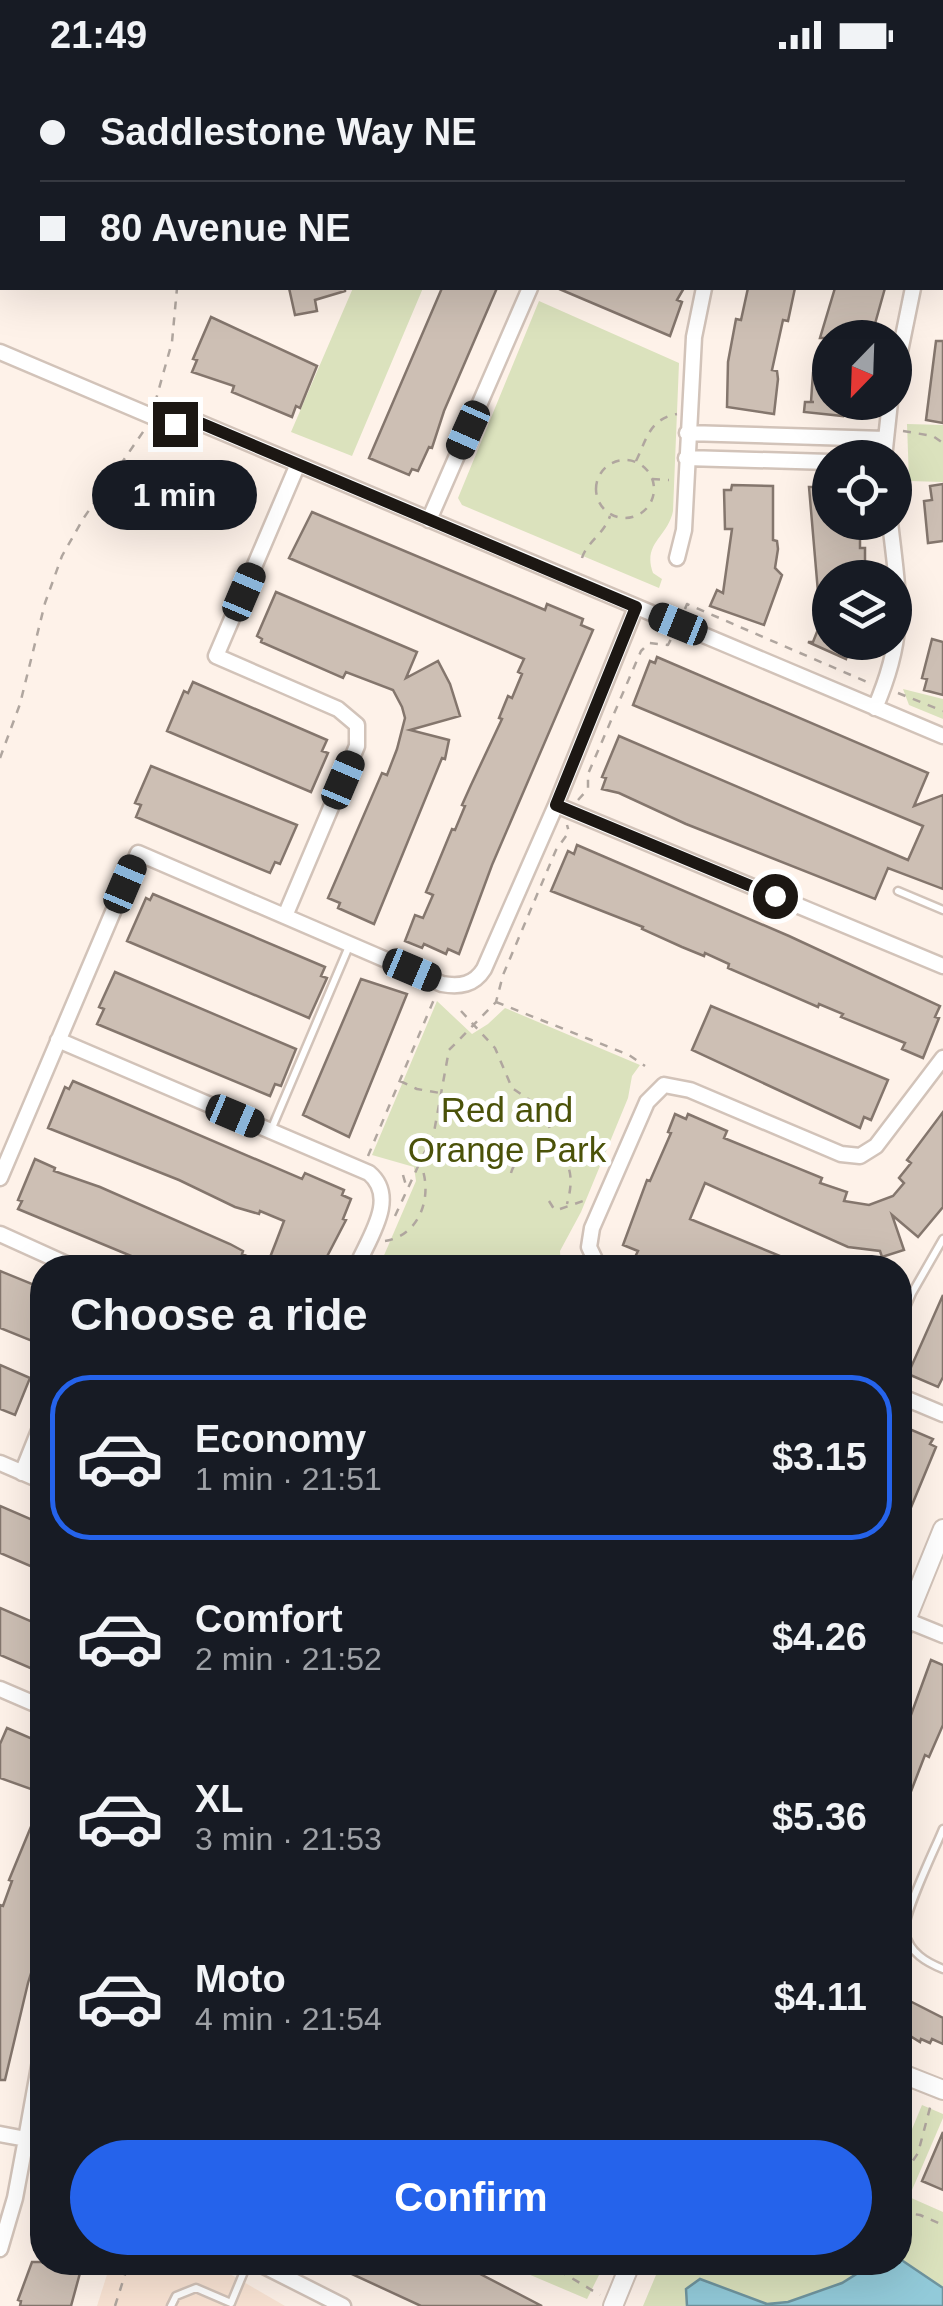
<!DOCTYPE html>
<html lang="en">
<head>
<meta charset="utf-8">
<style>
	body { margin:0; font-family:Arial,sans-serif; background:#242831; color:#f1f3f6; height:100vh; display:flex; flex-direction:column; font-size:38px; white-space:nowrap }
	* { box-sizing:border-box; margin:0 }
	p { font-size:32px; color:#9ea1a6 }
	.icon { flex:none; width:55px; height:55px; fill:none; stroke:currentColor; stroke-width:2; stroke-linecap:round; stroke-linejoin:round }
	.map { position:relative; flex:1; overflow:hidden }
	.panel { position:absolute; left:30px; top:1185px; width:882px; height:1020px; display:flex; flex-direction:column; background:#171b24; border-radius:40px; box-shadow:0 10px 40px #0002 }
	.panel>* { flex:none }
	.guide { position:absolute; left:0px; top:0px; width:945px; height:220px; box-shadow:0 10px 40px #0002; display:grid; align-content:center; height:220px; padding:0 40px; background:#171b24 }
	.needle { width:65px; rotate:203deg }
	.fabs { position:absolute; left:812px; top:250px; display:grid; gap:20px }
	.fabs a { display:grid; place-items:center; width:100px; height:100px; border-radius:50%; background:#171b24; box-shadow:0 10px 40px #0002; font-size:50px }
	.end { position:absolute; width:45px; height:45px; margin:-22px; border:12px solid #1c1713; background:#fff; box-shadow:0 0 0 5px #fff }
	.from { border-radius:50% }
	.bubble { position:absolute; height:70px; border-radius:35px; background:#171b24; box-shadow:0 10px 40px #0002; font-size:32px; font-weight:700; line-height:70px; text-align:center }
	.car { position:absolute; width:30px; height:60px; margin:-30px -15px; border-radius:12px; box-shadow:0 0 8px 2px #0007; background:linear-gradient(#222 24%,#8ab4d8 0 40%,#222 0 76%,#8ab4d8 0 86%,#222 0) }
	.guide b { display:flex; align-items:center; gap:35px; height:95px; font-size:38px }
	.guide b+b { border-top:2px solid #363941 }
	.guide i { width:25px; height:25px; background:#f1f3f6 }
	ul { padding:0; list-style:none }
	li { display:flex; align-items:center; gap:30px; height:165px; margin:0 20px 15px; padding:0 20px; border:5px solid transparent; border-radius:40px }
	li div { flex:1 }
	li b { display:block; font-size:38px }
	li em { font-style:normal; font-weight:700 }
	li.on { border-color:#2563eb }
	li>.icon { width:90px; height:90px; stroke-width:1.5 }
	h2 { padding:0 40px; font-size:45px; line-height:120px }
	.cta { display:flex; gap:20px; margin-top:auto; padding:20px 40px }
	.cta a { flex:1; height:115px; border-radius:60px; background:#2563eb; color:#fff; font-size:40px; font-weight:700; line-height:115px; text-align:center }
	.status { display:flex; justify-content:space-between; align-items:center; height:70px; padding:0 50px; background:#171b24; direction:ltr }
	.status svg { height:28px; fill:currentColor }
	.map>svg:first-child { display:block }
</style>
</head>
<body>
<div class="status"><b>21:49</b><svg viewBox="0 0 49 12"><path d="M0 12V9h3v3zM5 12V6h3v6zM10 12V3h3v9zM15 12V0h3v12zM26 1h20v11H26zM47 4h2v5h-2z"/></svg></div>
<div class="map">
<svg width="943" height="2236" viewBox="0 0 943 2236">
	<rect width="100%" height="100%" fill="#fef2e9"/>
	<path fill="#fae4d4" d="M111,2192L211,2193L285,2236H97Z"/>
	<path fill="#dbe2bd" d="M353,218H423L352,386L291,362Z
		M539,231L679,293L673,441C668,467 642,473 653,503L662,509L659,518L462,435L458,428Z
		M907,354L943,355V412L909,411Z
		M903,619L943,629V649L909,635Z
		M437,931L472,964L488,954L505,938L640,995L632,1006L628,1028L581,1142L560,1181L561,1197H379L416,1111L414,1097L372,1085Z
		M922,2035L943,2044V2048L909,2127L943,2142V2236H643L661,2193L900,2192V2088Z
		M502,2193L605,2192V2193L587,2229Z"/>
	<path fill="#92cad9" stroke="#6f949e" stroke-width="2.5" d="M900,2189L943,2218V2236H687L686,2219L700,2209L767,2234L788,2232L842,2213L874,2193L900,2192Z"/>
	<path fill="#cdbfb4" stroke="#84766d" stroke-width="2.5" d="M289,218H345V221L315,230L317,241L295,245Z
		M442,218H497L444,341L432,378L429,377L418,401L412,399L409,405L369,388Z
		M557,218H684L677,230L682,232L670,266Z
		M748,218H795L788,251L783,250L772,300L777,301L778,309L774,344L727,337L728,292L736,249L741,250Z
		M835,218H885L871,268H820Z
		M211,247L317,296L300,338L296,336L292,347L232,322L234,316L192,302L197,290L193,289Z
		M936,271H943V353L926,350Z
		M821,274H830V332H844L843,346L804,342L805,332H814H811L812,317L813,303L818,304Z
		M943,414V471L928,473L924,431L932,430L930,416Z
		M732,415L773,416V470L777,471L778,479L775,498L782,505L764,555L710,536L717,520L723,523L732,459H725L724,420H731Z
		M809,417H830V452H860V478H865V508H830V572H852L846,589L808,572H813L828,534H819Z
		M312,442L545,540L547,534L583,549L581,555L593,560L492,795L459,884L448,879L446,884L424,874L422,878L405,871L415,845L423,848L433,825L426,822L452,759L455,760L465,736L462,735L471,715L502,649L499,648L508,626L512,628L522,604L518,602L524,589L289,488Z
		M276,522L417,582L406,608L438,591L450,614L460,646L410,660L449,670L445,689L442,688L374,854L338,838L340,833L328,828L382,703L387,705L397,679L405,648L402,637L393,620L346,602L343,608L261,572L262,569L257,566Z
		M932,569L943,572V625L924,620L927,609L922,608Z
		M657,587L928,703L914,736L943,725V819L888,798L875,829L686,754L619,723L602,719L606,708L602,707L619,666L908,790L923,756L633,635L650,591L655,593Z
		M193,612L327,670L322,681L328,683L311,722L167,661L184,621L188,623Z
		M151,696L297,755L280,794L275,792L270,803L136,747L141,735L135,733Z
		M577,775L789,866L940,936L935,947L939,948L923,988L902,979L905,973L841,947L843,944L819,934L818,937L728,898L729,894L705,883L704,886L682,877L642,859L643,857L551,821L568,781L574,784Z
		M153,824L325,897L321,906L327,908L309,948L127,871L146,828L150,830Z
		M115,902L296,979L281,1016L275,1014L270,1026L97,954L104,939L99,937Z
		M361,909L407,924L349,1067L303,1045Z
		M711,936L888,1010L871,1050L864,1047L860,1058L692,980Z
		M73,1011L302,1109L305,1103L344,1120L342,1125L351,1129L343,1149L346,1150L321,1198H160L18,1139L22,1131L18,1130L35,1089L55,1098L54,1101L100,1117L230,1174L243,1181L242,1184L267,1195L276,1172L284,1151L260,1141L259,1144L235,1137L179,1110L48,1058L65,1017L69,1019Z
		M943,1042V1137L918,1167L892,1145L904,1180L882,1187L880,1181L848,1177L705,1113L690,1149L809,1198H667L636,1185L638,1181L623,1175L647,1110L650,1111L671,1063L668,1062L675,1044L686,1049L688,1044L727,1061L724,1068L822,1108L820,1113L847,1122L844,1131L869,1135L893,1126L904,1113L899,1108L911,1093L907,1090Z
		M0,1201L42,1218V1275L0,1258Z
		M943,1225V1307L938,1317L908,1304Z
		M0,1295L30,1308L15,1345L0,1339Z
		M900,1355L933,1369L930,1374L936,1377L900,1464Z
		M0,1436L42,1454V1501L0,1483Z
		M0,1538L42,1556V1603L0,1585Z
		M931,1590L943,1595V1655L929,1687L925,1685L900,1750V1675Z
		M7,1658L42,1673V1723L0,1708V1674Z
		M42,1730V1868L28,1913L5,2010H0V1835L3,1836L12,1811L9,1810Z
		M900,1926L943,1948V1974L932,1969L930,1973L921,1969L920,1972L902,1961L900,1966Z
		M943,2062V2120L922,2111Z
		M32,2192H83L71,2236H20L21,2231L18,2230Z
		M326,2192H457L542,2236H421Z"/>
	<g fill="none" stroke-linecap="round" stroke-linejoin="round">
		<g stroke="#d2c3b9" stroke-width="11">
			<path id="service" d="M898,821L943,840
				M271,1060L350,874
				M900,1251L912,1223L943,1169
				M943,1759C935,1779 902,1846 905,1863C910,1883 926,1892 943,1899
				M231,2233L248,2192
				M171,2236L176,2226L196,2218L231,2233"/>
		</g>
		<g stroke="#d2c3b9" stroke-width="19">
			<path id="minor" d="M762,0L770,2
				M901,0L902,2
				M331,2L332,0
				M621,2L622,0
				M915,2L922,0
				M0,282L151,346L175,354L198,352L943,666
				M895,306L913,218
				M687,363L885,369
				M686,388L830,392
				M884,388L890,332
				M429,450L530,218
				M677,488L684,460L694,267L704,218
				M875,638C907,564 899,530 890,452
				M556,735L943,896
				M285,846L357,676V655L338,639L216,586L298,394
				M58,970L369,1103C399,1128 368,1169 356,1198
				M0,1108L138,783L442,914C460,917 474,915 484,899L556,735L636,537
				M0,1164L75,1198
				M599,1198L589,1177L592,1158L647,1032L664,1015L690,1020L841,1084L860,1086L876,1076L943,988
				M900,1326L943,1344
				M0,1393L42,1411
				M22,1403L42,1353
				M906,1550L943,1565
				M0,1619L42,1637
				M42,1980L26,2069L42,2074
				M0,2064L26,2069L15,2128L0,2179
				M256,2192L343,2236"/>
		</g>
		<g stroke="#d2c3b9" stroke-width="22">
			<path id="tertiary" d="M900,1565L943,1459
				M900,2003L943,2020
				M613,2236L631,2192"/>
		</g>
		<g stroke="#d6d5d5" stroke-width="30">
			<path id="motorway" d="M76,2L77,0
				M0,182L2,176"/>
		</g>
		<path stroke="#b0a69f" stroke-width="2.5" stroke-dasharray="8 8" stroke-linecap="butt" d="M262,2L263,0
			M155,333L172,272L177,218
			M903,361L933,366L943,373
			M596 419a29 29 0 1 1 58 0a29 29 0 1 1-58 0Z
			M636,391C647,369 649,349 677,344
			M652,409L669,410
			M582,488C587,472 604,464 610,446
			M685,539L687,534L867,612
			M898,623L943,641
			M0,688L20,634L45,533L62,486L83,449L145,359
			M578,730L588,719V704L641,581L649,573L668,575L671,569
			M496,932L629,985L645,996
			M461,941L495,978L512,1018L546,1041L551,1065L546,1087
			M400,1011L417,1019L440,1023
			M551,1074C572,1092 574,1108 567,1134
			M368,1086L435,927
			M511,1103C516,1086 528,1081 545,1084
			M403,1105L407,1119
			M549,1131L554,1139
			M560,1139L589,1129
			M395,1146L434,1062L449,980L496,932L503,905L556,780L569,762L567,755
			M385,1171C421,1165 433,1125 421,1095
			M535,1196L536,1198
			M900,2119L902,2107L918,2083L931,2034
			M900,2133L901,2141
			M900,2142L920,2145L943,2155
			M545,2192L600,2225
			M752,2192L773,2201L785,2192
			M115,2236L129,2192"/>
		<use href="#service" stroke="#fff" stroke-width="6"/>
		<use href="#minor" stroke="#fff" stroke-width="14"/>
		<use href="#tertiary" stroke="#fff" stroke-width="18"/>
		<use href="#motorway" stroke="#fbd088" stroke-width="25"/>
	</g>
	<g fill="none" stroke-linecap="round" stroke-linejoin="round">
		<path stroke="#1c1713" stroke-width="12" d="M175,354L198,352L636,537L556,735L775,826"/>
	</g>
	<g text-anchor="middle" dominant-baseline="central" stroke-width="10" stroke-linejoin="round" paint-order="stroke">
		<g font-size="35" fill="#4b5209" stroke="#fff">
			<text x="507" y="1039">Red and<tspan x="507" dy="40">Orange Park</tspan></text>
		</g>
	</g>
</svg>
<div class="fabs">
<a><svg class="needle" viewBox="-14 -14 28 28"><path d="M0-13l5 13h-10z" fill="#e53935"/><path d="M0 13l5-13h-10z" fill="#9ea1a6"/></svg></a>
<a><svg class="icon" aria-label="locate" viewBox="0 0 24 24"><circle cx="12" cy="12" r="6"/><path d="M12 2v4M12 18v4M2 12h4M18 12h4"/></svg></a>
<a><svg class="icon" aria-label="layers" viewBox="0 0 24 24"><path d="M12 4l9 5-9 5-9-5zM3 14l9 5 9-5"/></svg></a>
</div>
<i class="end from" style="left:775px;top:826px"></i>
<i class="end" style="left:175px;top:354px"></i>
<div class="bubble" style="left:92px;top:390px;width:165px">1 min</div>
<i class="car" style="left:468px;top:360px;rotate:204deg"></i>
<i class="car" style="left:244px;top:522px;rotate:23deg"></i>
<i class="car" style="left:678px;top:554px;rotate:292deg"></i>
<i class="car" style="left:343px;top:710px;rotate:23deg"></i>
<i class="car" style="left:125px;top:814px;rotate:23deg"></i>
<i class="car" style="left:412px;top:900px;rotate:113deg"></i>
<i class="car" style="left:235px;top:1046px;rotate:113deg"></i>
<div class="guide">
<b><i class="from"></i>Saddlestone Way NE</b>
<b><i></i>80 Avenue NE</b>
</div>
<section class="panel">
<h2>Choose a ride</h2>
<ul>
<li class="on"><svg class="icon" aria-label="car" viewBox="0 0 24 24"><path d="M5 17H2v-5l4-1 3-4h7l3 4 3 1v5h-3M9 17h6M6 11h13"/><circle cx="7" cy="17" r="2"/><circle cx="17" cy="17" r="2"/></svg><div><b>Economy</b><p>1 min · 21:51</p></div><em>$3.15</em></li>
<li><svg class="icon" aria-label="car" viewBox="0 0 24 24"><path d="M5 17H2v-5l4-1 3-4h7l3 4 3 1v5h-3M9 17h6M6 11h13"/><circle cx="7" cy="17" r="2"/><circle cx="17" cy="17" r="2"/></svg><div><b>Comfort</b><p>2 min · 21:52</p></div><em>$4.26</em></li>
<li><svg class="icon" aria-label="car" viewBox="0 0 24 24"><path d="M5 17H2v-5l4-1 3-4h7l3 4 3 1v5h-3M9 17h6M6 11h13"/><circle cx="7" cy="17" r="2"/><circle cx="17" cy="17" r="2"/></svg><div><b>XL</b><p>3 min · 21:53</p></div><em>$5.36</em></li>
<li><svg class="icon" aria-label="car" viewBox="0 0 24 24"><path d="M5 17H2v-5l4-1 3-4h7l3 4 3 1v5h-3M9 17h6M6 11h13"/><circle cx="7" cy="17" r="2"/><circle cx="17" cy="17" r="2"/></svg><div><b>Moto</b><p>4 min · 21:54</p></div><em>$4.11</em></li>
</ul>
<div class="cta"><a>Confirm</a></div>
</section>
</div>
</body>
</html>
